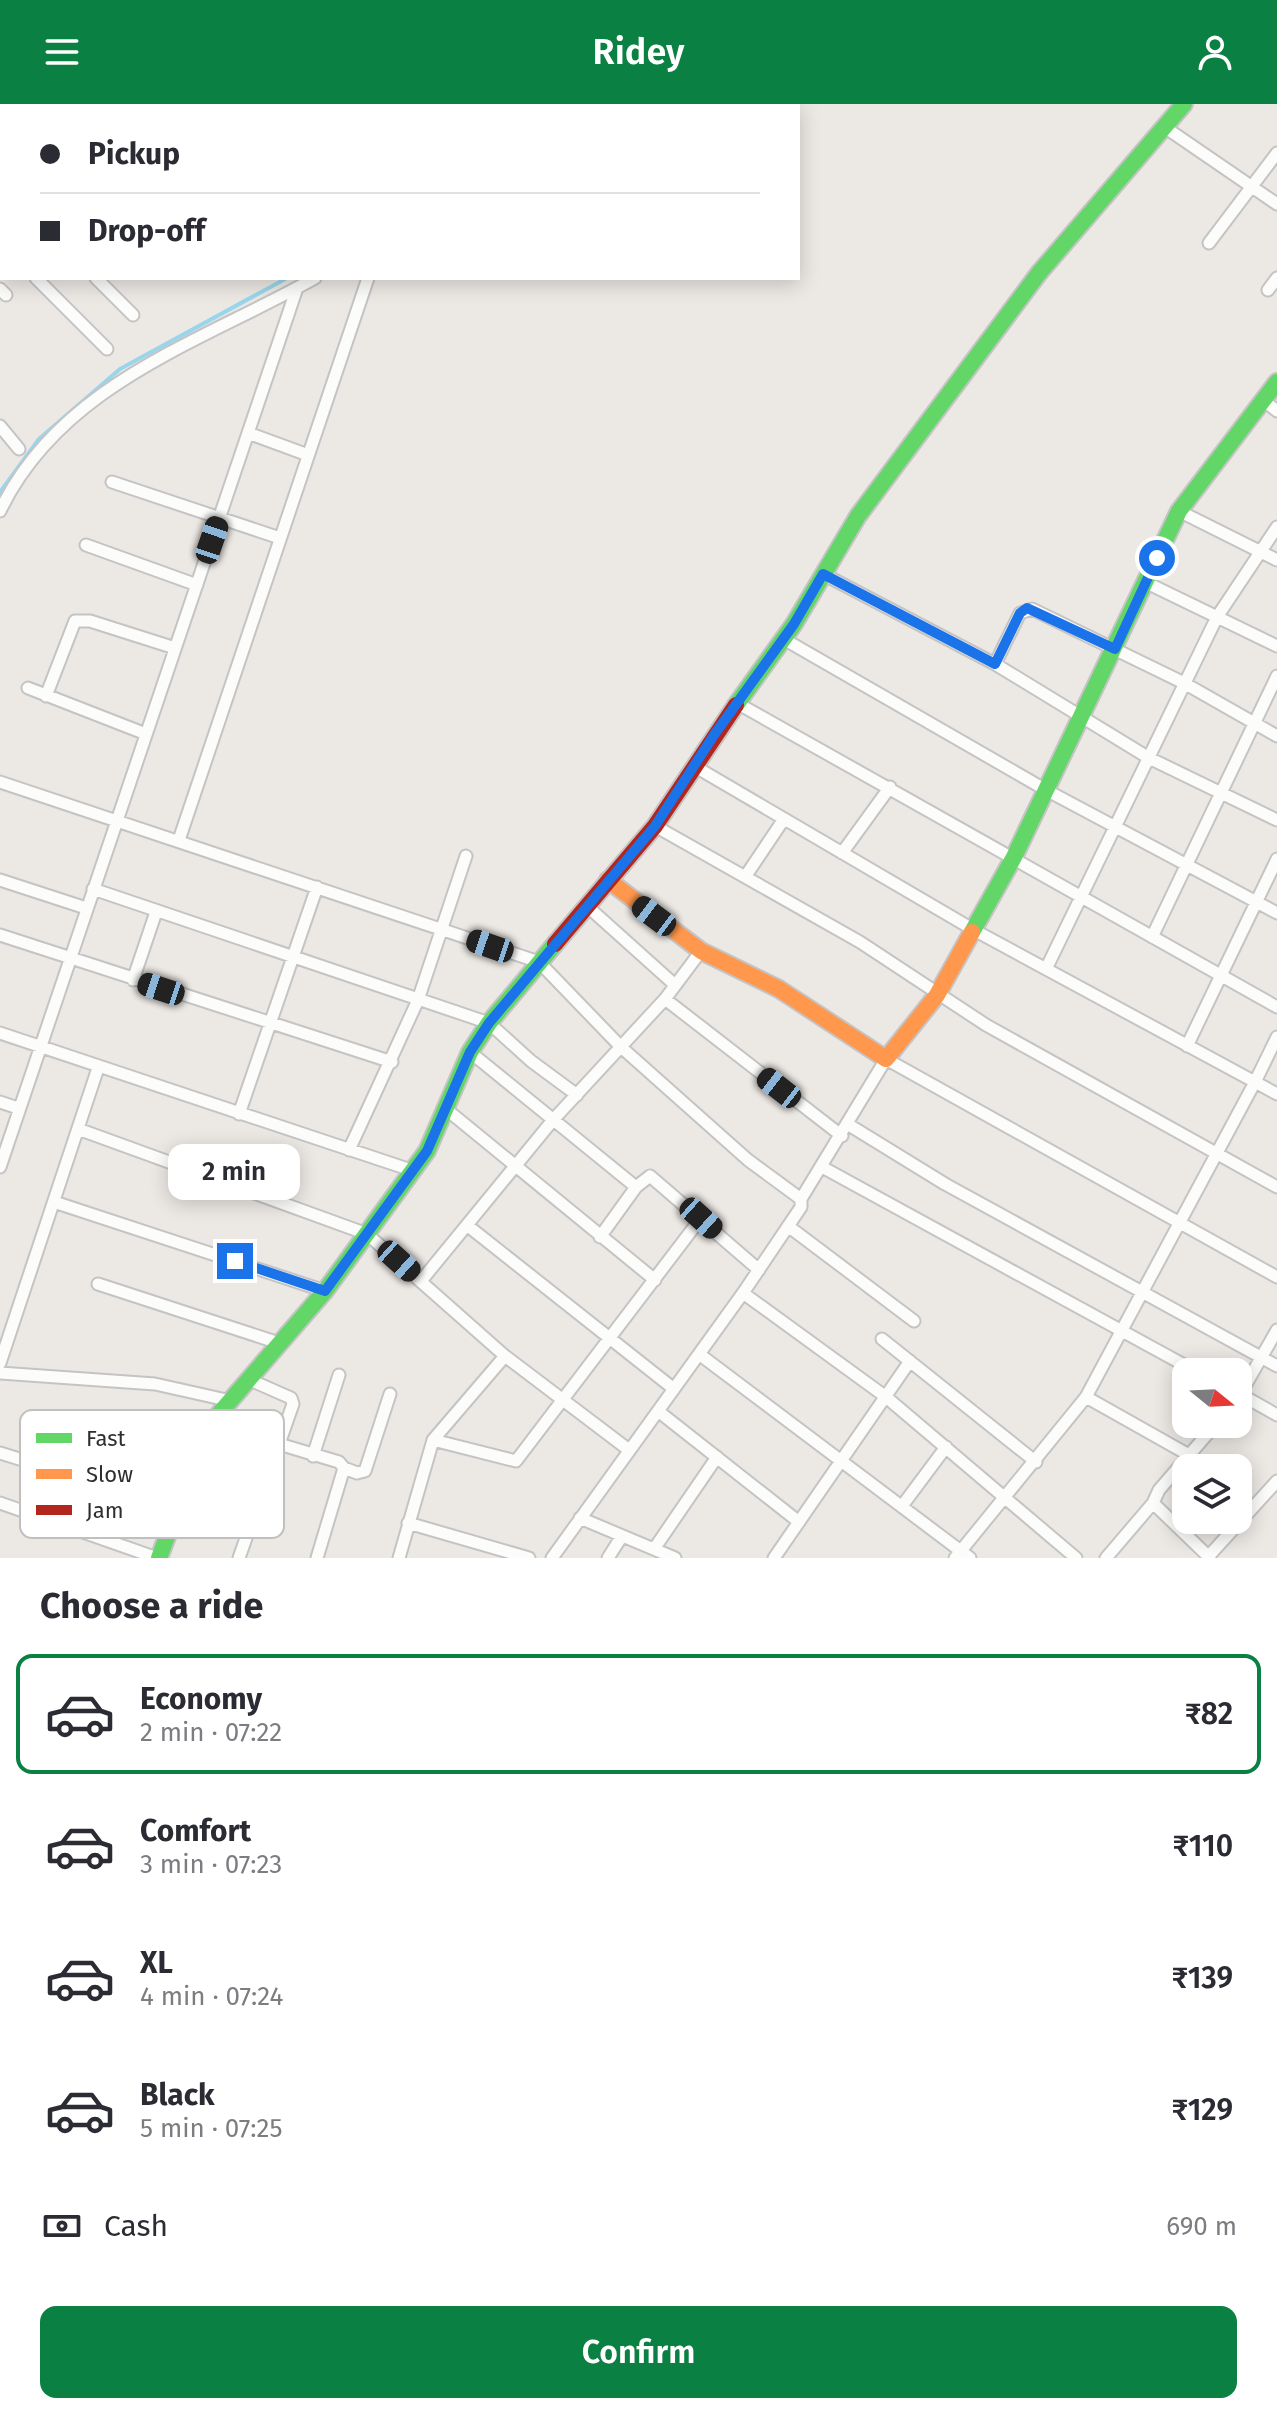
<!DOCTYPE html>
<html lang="en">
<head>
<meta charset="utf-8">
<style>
	body { margin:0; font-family:"Fira Sans",sans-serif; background:#f2f2f3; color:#2b2b33; height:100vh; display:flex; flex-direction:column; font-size:30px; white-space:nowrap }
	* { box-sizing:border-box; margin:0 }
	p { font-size:26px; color:#7c7c81 }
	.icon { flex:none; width:44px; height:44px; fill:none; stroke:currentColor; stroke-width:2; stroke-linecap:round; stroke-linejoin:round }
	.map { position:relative; height:1454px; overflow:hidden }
	.drawer { display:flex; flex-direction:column; background:#fff; flex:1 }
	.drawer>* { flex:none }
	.banner { position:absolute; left:0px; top:0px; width:800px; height:176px; box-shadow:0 4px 20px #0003; display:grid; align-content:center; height:176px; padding:0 40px; background:#fff }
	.needle { width:52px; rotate:108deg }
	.tools { position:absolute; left:1172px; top:1254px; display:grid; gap:16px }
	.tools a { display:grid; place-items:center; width:80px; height:80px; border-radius:16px; background:#fff; box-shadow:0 4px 20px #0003; font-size:40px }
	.end { position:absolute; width:36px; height:36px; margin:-18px; border:10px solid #1a73e8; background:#fff; box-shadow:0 0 0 4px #fff }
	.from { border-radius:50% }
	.bubble { position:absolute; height:56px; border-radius:16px; background:#fff; box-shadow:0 4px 20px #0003; font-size:26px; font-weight:600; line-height:56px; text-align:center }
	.car { position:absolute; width:24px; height:48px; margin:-24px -12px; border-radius:10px; box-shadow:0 0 6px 2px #0007; background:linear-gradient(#222 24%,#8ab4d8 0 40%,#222 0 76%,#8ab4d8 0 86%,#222 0) }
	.banner b { display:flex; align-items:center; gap:28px; height:76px; font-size:30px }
	.banner b+b { border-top:2px solid #e1e1e2 }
	.banner i { width:20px; height:20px; background:#2b2b33 }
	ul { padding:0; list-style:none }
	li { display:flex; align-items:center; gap:24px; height:120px; margin:0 16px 12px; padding:0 24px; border:4px solid transparent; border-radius:16px }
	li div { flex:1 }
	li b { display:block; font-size:30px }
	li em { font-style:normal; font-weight:600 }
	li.selected { border-color:#0b8043 }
	li>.icon { width:72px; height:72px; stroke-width:1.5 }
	h2 { padding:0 40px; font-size:36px; line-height:96px }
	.pay { display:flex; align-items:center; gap:20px; height:88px; padding:0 40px; font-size:30px }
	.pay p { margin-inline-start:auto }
	.primary-button { display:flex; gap:16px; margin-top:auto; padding:16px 40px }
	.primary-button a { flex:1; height:92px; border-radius:16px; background:#0b8043; color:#fff; font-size:32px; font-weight:600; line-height:92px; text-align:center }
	header { display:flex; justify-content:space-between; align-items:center; height:104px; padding:0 40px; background:#0b8043; color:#fff; font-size:36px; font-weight:600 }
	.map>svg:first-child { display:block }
</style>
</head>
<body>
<header><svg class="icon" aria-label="menu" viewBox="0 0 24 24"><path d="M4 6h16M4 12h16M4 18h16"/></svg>Ridey<svg class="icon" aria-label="person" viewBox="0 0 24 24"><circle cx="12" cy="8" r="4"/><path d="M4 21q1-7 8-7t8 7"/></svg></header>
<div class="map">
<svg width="1277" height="1454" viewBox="0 0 1277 1454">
	<rect width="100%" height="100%" fill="#ece8e4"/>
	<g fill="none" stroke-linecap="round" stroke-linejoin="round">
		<path stroke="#99d6ec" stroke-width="4" d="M601,2L604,0
			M0,388L39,335L120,265L287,174"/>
		<g stroke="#c5c4c5" stroke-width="15">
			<path id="street" d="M31,0L33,2
				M137,0L139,2
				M202,0L204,2
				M618,2L621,0
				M1166,24L1277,100
				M0,76L2,78
				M0,138L2,140
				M1209,139L1277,49
				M36,174L107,245
				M96,174L133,211
				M0,185L6,191
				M1268,186L1277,174
				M1263,296L1277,307
				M0,322L19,345
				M248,329L308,351
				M112,378L280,434
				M0,407C61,280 201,238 315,174
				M1179,407L1277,456
				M86,441L197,481
				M823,470L995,560L1149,654L1277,716
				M1145,478L1277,542
				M782,534L1046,686L1277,809
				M995,560L1020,509L1032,505L1184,579L1277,632
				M28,584L146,630
				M46,592L75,517H90L175,544
				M737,599L1277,903
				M694,662L974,826L1255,978L1277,933
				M0,678L539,858L621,943L748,1056L801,1095
				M655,722L860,838L986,921L1277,1083
				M179,736L368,174
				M842,749L890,683
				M745,773L784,715
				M0,776L86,804
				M93,785L489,919L531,957L577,991
				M587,802L675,881
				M0,831L392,958
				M1152,833L1277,572
				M1046,865L1217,513L1277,423
				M133,876L156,808
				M665,895L842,1032
				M0,929L411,1066
				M1187,942L1277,755
				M470,948L636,1083L650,1072L759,1166
				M0,998L18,1004
				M446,1005L655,1176
				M239,1010L317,783
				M849,1021L945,1080L1277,1262
				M78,1025L367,1130L505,1252L629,1346
				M349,1046L418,896L466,752
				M0,1063L297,184
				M822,1063L1197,1268
				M54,1098L325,1187
				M468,1122L674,1285
				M788,1122L914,1217
				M600,1133L636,1083
				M421,1177L553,1016L665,895L701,847
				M98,1180L279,1239
				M743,1189L886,1293L1076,1454
				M882,1235L1036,1358
				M699,1250L970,1454
				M0,1259L98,964
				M0,1269L155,1280L231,1297
				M1238,1289L1277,1311
				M1086,1293L1189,1351
				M1238,1294L1277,1226
				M658,1307L799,1418
				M433,1336L516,1357L701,1114
				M279,1340L339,1358L344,1364L317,1454
				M0,1349L176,1404
				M313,1352L339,1271
				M344,1364L357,1369L365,1367L390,1290
				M0,1399L157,1454
				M902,1402L946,1343
				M580,1414L675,1454
				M408,1419L529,1454
				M654,1445L717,1353
				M239,1454L293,1300L291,1294L248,1275
				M399,1454L433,1336L505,1252
				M552,1454L743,1189L801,1103V1095L886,955L1277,1173
				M608,1454L622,1432
				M774,1454L910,1257
				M955,1454L1086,1293L1255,978L1277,990
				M1106,1454L1153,1399
				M1207,1454L1277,1377
				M1210,1454L1153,1399L1159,1386L1216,1320"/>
		</g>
		<g stroke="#c5c4c5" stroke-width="20">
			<path id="fast" d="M736,601L794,520L858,412L1039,169L1184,0
				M972,828L1014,753L1179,407L1277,278
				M159,1454L197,1352L218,1311L325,1187L427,1047L470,948L489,919L555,840"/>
		</g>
		<g stroke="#c5c4c5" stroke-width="20">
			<path id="slow" d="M608,776L701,847L779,885L886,955L937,891L972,828"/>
		</g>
		<g stroke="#c5c4c5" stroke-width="20">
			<path id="jam" d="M555,840L655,722L736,601"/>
		</g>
		<use href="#street" stroke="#fcfcfb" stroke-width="11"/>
		<use href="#fast" stroke="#63d668" stroke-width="16"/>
		<use href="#slow" stroke="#ff974d" stroke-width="16"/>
		<use href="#jam" stroke="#b3261e" stroke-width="16"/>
	</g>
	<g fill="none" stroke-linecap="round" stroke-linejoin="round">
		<path stroke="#1a73e8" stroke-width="10" d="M235,1157L325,1187L427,1047L470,948L489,919L655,722L714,631L794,520L823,470L995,560L1020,509L1027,504L1115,545L1157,454"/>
	</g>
	<rect x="20" y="1306" width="264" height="128" rx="12" fill="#fff" stroke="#c0c0c0" stroke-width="2"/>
	<rect x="36" y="1329" width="36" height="10" fill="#63d668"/>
	<rect x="36" y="1365" width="36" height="10" fill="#ff974d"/>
	<rect x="36" y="1401" width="36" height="10" fill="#b3261e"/>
	<g font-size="22" fill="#2e2e2e">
		<text x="86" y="1342">Fast</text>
		<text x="86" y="1378">Slow</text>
		<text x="86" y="1414">Jam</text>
	</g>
</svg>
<div class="tools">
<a><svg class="needle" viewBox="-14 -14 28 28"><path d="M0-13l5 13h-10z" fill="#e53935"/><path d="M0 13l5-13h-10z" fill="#7c7c81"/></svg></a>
<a><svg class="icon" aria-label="layers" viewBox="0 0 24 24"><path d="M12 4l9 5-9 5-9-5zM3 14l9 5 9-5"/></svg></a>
</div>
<i class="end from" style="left:1157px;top:454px"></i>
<i class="end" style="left:235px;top:1157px"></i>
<div class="bubble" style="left:168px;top:1040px;width:132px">2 min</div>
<i class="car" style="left:212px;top:436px;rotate:19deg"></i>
<i class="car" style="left:654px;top:812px;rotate:307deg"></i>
<i class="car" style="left:490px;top:842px;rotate:289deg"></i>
<i class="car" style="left:161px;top:885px;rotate:288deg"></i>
<i class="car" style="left:779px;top:984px;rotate:308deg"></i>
<i class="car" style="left:701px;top:1114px;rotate:132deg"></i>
<i class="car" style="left:399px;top:1157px;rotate:132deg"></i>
<div class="banner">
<b><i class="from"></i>Pickup</b>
<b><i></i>Drop-off</b>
</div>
</div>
<section class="drawer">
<h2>Choose a ride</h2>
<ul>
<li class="selected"><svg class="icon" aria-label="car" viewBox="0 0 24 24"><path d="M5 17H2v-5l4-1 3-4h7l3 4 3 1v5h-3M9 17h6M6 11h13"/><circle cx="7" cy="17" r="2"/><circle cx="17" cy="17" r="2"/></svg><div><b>Economy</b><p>2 min · 07:22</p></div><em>₹82</em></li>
<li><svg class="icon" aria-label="car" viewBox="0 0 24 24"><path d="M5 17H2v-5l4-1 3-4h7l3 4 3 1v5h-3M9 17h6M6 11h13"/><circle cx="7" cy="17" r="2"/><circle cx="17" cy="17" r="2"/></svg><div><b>Comfort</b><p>3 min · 07:23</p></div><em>₹110</em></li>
<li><svg class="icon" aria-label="car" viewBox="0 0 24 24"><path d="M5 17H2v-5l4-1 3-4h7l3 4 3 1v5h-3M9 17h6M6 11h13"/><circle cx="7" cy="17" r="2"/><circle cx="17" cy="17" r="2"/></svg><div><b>XL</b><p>4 min · 07:24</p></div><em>₹139</em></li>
<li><svg class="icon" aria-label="car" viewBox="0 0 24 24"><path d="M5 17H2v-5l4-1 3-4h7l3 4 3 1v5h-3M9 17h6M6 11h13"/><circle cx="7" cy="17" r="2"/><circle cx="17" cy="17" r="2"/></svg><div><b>Black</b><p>5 min · 07:25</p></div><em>₹129</em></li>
</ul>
<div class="pay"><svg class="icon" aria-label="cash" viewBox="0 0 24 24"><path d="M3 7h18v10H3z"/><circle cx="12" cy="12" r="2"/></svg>Cash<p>690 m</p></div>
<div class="primary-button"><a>Confirm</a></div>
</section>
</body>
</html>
